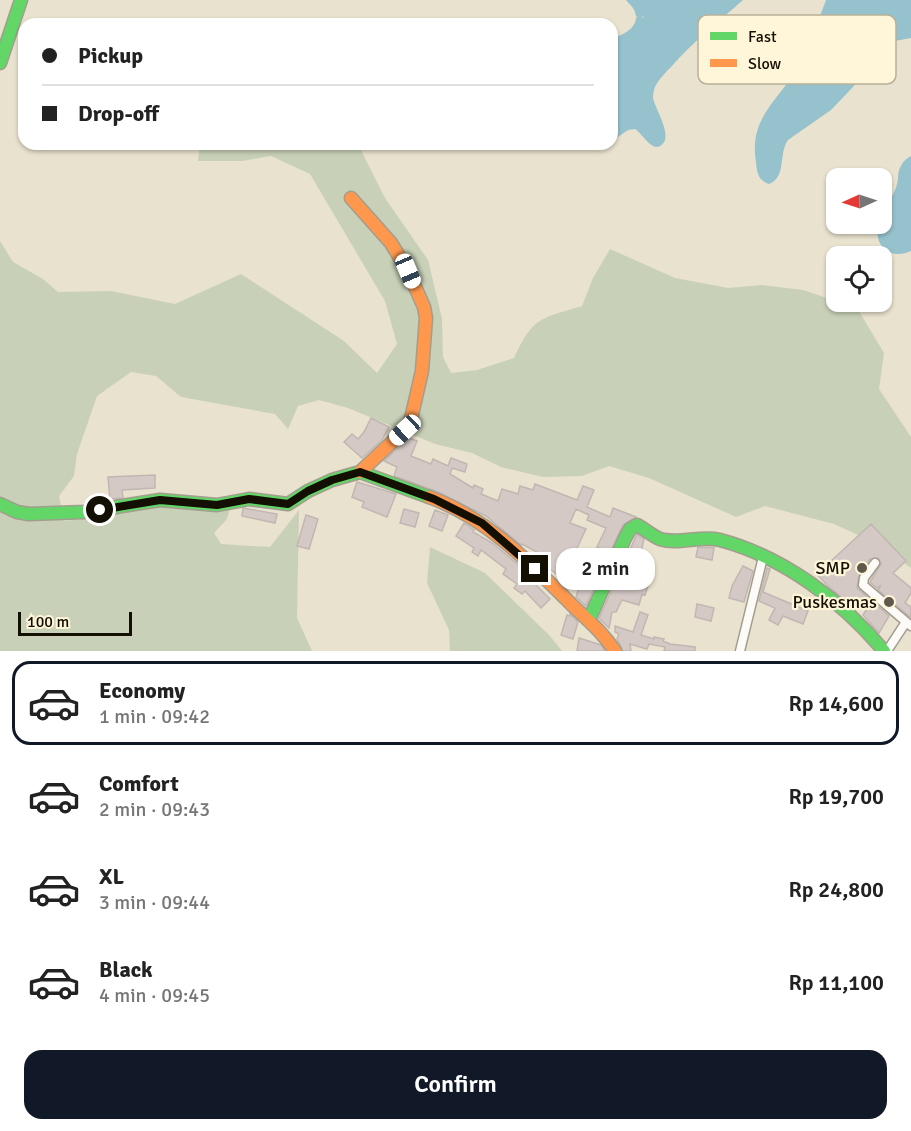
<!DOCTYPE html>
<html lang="en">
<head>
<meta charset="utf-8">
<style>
	body { margin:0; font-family:Signika,sans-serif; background:#f6f6f6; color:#222; height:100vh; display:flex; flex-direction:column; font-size:22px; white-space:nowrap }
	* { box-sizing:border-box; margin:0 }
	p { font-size:20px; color:#767676 }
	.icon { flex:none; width:33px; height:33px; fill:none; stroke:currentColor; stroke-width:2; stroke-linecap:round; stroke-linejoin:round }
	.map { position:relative; height:651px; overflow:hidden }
	.sheet { display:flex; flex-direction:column; background:#fff; flex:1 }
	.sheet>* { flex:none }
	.banner { position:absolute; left:18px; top:18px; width:600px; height:132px; border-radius:18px; box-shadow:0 2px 4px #0004; display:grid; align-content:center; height:132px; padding:0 24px; background:#fff }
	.needle { width:39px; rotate:267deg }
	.controls { position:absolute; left:826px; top:168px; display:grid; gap:12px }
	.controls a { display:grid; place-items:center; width:66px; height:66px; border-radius:12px; background:#fff; box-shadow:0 2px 4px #0004; font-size:30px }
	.scale { position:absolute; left:18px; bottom:15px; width:114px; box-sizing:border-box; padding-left:6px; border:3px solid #130f03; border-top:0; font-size:16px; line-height:21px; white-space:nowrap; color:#130f03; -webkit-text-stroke:4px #fff5d8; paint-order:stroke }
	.end { position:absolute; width:27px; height:27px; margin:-14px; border:8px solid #130f03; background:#fff; box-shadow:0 0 0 3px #fff }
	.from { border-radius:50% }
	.bubble { position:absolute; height:42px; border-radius:18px; background:#fff; box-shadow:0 2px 4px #0004; font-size:20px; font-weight:600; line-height:42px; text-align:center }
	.car { position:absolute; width:18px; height:36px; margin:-18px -9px; border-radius:8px; box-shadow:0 0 4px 2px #0007; background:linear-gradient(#fff 24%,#345 0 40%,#fff 0 76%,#345 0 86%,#fff 0) }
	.banner b { display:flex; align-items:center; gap:21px; height:57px; font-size:22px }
	.banner b+b { border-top:2px solid #e0e0e0 }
	.banner i { width:15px; height:15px; background:#222 }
	ul { padding:10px 0 0; list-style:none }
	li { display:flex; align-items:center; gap:18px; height:84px; margin:0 12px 9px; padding:0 12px; border:3px solid transparent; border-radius:18px }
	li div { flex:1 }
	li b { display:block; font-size:22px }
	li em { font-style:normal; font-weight:600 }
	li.selected { border-color:#111827 }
	li>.icon { width:54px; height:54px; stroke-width:1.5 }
	.primary-button { display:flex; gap:12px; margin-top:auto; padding:12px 24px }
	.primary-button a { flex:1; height:69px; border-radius:18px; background:#111827; color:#fff; font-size:24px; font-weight:600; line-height:69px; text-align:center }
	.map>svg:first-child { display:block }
</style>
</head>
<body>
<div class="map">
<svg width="911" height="651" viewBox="0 0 911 651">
	<rect width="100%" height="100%" fill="#e9e2ce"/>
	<path fill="#c8d1b7" d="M200,144H358L385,198L428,260L442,319L443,357L451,373L477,370L514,358C534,316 540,319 582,306L593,278L610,249L675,278L728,288L762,285L803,290L857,308L884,353L879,389L911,437V568L878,544L834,524L765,506L736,517L649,478L609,466L582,476L543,477L501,467L472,453L435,444L348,408L319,400L298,406L288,429L275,414L181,397L156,376L131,372L97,396L77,454L74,476L59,496L64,521L100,517L138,507L166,505L188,509L230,507L227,519L214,533L221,544L270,547L299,510L297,618L312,651H0V241L13,262L43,279L58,292L111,291L175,304L241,274L344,341L377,373L397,344L385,301L310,174L271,156L242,161H198Z
		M430,547L485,573L550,636L562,651H450L449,630L427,583Z"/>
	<path fill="#96c2cd" d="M626,0H743C718,22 693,42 671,67C665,73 660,78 656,85C654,88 653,94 653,98C655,109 675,138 660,146C651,151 642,133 635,129L628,130L612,141V38C626,35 643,24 633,8C631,5 628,3 626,0Z
		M826,0H911V38L895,41L884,47L853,87L831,110L788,140C778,154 787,177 769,184C758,180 757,173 756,162C749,120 775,103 796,71V64L783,54V45L817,24Z
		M911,156V251C891,261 872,245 879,224H882C882,206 894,198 897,184C899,178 897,172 901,166C903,161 907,158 911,156Z"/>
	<path fill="#d5c9c6" stroke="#c0b7b2" stroke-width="1.5" d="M371,418L389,427L382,440L362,458L344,442L352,434L358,439L364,432Z
		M409,438L417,441L411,456L431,464L433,459L448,466L451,458L467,464L465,472L452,468L450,474L473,488L474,485L483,489L481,494L498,501L502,489L518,494L520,486L533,490L535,484L577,500L583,486L594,490L587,507L610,517L613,508L636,517L623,525L610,552L597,547L606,528L587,520L589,515L576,509L570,523L586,529L569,565L574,567L572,570L578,572L568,589L562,582L564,580L535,557L537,552L522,544L521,545L486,516L438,492L394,476L397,467L384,461Z
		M155,475V488L122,490L123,498L110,499L108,477Z
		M357,482L396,494L387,517L362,507L364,502L352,497Z
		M243,508L277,514L275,523L242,516Z
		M404,509L419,513L415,527L400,523Z
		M435,510L448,515L442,531L429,526Z
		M306,515L318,519L309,549L297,546Z
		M464,523L474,530L473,532L494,544L523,569L520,573L534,583L550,599L541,608L525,591L522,594L514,588L517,584L503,574L506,569L481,550L478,556L472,552L474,548L456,536Z
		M871,524L906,561L893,573L911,588V593L905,603L911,607V618L878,590L881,585L877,588L870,582L881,564L878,558L870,559L859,575L857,588L867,597L855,608L828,586L817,574Z
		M637,534L644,539L640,557L634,556L631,570L635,571L632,582L648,586L645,595L642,594L639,605L622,600L616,612H612L609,628L599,618Z
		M698,547L714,548L712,560L696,557Z
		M595,563L603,567L586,606L576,597L583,574L588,576Z
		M743,566L753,571L744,602L729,598L732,586Z
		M767,568L770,569L763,592L808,611L803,624L783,616L778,625L769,620L775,608L759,601Z
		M872,601L889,616L879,633L863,615Z
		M697,604L714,608L711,621L695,617Z
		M640,612L648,615L641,635L654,639V637L664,639L663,641L670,644L695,647V651H664L665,647L649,644L647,649L630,644L631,651H623L617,639L619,634L615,632V626L633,632Z
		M570,614L578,622L573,639L561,635L567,615L570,616Z
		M579,638L601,645L605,651H577Z"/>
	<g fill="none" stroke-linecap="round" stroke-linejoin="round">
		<g stroke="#a29d8e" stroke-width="11">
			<path id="street" d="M875,563L864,578L863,585L911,626
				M740,651L763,557
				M887,651L906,622"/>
		</g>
		<g stroke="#a29d8e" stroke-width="15">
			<path id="fast" d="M0,63L21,0
				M0,504L17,512L29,514L84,512L160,500L217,505L249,499L288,504L308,491L332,480L360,472L429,497
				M589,620L625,538L630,529L637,525C645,529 652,536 660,539C679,545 700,535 720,540C784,557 842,601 884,651"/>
		</g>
		<g stroke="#a29d8e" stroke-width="15">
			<path id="slow" d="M351,198L391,243L408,271L424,307L426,318L422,371L411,419L405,430L360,472
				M429,497C485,517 527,560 568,601C586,619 600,629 615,651"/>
		</g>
		<path stroke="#d2d0ca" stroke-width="1.5" stroke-dasharray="1.5 4.5" stroke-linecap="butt" d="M636,17H646"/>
		<use href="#street" stroke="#fcfbf8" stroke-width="8"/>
		<use href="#fast" stroke="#63d668" stroke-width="12"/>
		<use href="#slow" stroke="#ff974d" stroke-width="12"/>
	</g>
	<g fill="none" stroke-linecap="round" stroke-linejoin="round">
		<path stroke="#130f03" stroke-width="8" d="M100,510L160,500L217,505L249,499L288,504L308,491L332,480L360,472L434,499L482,523L535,569"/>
	</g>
	<g fill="#5e594a" stroke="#fff5d8" stroke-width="2">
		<circle cx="862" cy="568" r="6"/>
		<circle cx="889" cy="602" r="6"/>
	</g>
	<g text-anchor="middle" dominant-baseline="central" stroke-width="4.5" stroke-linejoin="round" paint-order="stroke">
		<g font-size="18" fill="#130f03" stroke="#fff5d8" text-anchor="end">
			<text x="850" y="568">SMP</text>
			<text x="877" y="602">Puskesmas</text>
		</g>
	</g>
	<rect x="698" y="15" width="198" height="69" rx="9" fill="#fff5d8" stroke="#b8b098" stroke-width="1.5"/>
	<rect x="710" y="32" width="27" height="8" fill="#63d668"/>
	<rect x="710" y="59" width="27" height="8" fill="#ff974d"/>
	<g font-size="16" fill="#130f03">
		<text x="748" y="42">Fast</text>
		<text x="748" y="69">Slow</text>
	</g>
</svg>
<div class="controls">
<a><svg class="needle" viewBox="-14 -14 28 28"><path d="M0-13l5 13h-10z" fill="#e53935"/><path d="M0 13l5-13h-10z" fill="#767676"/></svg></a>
<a><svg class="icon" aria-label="locate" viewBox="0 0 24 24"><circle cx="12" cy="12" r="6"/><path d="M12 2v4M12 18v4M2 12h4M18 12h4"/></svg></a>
</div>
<div class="scale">100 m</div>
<i class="end from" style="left:100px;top:510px"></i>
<i class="end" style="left:535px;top:569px"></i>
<div class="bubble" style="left:556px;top:548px;width:99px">2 min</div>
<i class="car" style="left:408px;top:271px;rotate:157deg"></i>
<i class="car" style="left:405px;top:430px;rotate:227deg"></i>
<div class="banner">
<b><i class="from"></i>Pickup</b>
<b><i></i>Drop-off</b>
</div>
</div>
<section class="sheet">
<ul>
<li class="selected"><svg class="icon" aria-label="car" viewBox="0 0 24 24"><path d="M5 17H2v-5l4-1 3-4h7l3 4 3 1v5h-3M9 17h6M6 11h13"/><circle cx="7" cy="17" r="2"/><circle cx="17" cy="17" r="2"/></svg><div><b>Economy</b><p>1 min · 09:42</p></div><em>Rp 14,600</em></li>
<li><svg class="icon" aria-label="car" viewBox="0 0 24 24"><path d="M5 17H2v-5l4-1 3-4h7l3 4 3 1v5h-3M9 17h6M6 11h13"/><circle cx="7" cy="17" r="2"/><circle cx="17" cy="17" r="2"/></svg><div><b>Comfort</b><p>2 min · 09:43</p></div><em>Rp 19,700</em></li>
<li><svg class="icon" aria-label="car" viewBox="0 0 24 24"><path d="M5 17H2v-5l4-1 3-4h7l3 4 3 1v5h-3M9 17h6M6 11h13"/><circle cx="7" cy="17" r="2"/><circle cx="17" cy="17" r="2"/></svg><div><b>XL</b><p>3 min · 09:44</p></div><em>Rp 24,800</em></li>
<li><svg class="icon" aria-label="car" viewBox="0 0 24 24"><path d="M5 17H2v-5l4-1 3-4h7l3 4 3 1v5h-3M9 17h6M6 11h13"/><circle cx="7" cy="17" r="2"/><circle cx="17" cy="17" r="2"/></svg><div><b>Black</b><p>4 min · 09:45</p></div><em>Rp 11,100</em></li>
</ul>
<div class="primary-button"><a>Confirm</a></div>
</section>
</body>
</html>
